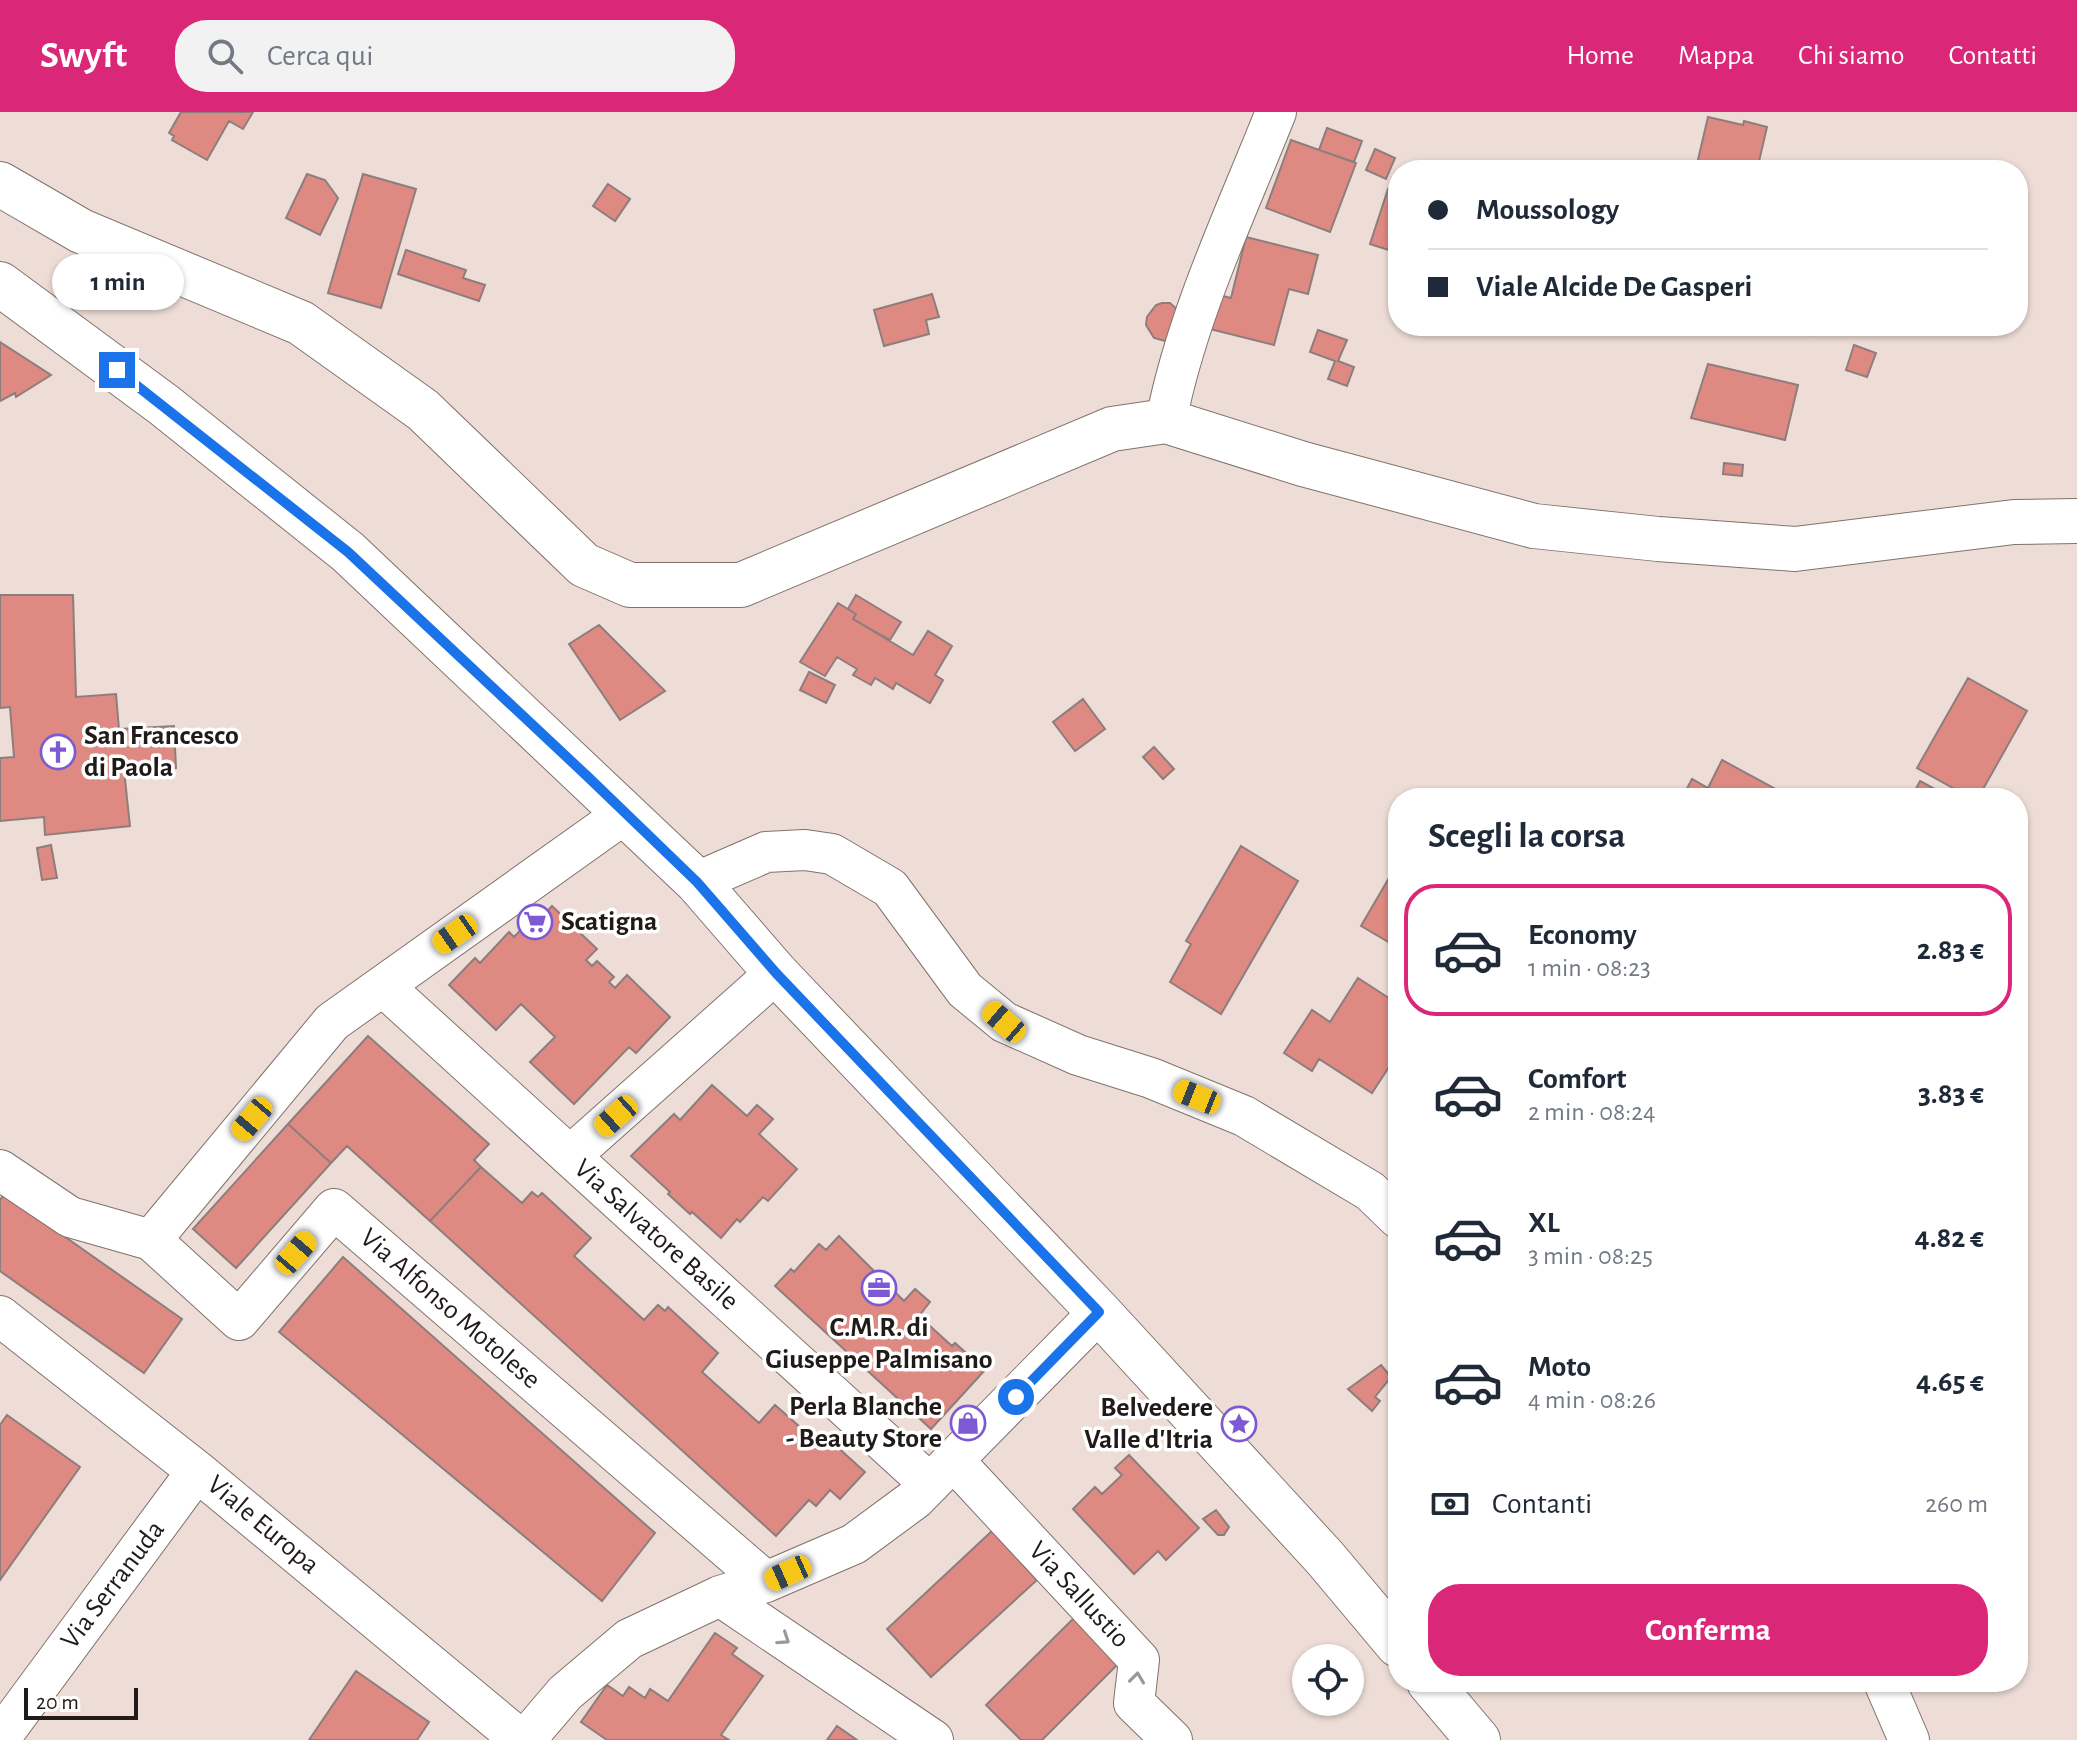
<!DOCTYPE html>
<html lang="it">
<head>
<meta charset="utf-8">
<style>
	body { margin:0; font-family:"Alegreya Sans",sans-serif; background:#f2f2f3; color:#1f2937; height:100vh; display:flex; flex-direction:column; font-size:30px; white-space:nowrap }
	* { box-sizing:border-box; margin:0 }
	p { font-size:26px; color:#747a83 }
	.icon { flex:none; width:44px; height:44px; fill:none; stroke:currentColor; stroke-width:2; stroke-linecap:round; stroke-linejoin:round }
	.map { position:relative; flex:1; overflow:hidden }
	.details { position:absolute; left:1388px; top:676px; width:640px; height:904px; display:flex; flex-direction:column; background:#fff; border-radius:32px; box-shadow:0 2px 6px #0004 }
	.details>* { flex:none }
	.hud { position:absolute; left:1388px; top:48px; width:640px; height:176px; border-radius:32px; box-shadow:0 2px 6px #0004; display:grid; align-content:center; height:176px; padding:0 40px; background:#fff }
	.controls { position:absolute; left:1292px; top:1532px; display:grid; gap:16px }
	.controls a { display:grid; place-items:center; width:72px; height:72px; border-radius:50%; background:#fff; box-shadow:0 2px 6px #0004; font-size:40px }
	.scale { position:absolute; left:24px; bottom:20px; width:114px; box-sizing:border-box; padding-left:8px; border:4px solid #201b18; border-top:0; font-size:22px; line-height:28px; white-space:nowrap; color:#201b18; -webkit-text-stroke:6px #fff; paint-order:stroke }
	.end { position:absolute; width:36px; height:36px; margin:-18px; border:10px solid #1a73e8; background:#fff; box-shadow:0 0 0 4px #fff }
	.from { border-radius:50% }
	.bubble { position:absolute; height:56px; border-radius:28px; background:#fff; box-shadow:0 2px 6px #0004; font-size:26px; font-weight:600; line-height:56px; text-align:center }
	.car { position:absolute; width:24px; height:48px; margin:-24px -12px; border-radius:10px; box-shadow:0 0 6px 2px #0007; background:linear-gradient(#f5c518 24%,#345 0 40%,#f5c518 0 76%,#345 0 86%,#f5c518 0) }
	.hud b { display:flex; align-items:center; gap:28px; height:76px; font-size:30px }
	.hud b+b { border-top:2px solid #e0e1e3 }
	.hud i { width:20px; height:20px; background:#1f2937 }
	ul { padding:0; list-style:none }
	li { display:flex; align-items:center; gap:24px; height:132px; margin:0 16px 12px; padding:0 24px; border:4px solid transparent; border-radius:32px }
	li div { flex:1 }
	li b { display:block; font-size:30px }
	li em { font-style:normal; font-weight:600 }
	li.on { border-color:#db2777 }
	li>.icon { width:72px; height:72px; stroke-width:1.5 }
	h2 { padding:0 40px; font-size:36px; line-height:96px }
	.pay { display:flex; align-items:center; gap:20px; height:88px; padding:0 40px; font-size:30px }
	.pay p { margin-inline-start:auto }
	.action { display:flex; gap:16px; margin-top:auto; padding:16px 40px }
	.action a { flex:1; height:92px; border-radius:32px; background:#db2777; color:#fff; font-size:32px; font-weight:600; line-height:92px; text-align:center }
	header { display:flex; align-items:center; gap:48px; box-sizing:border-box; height:112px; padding:0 40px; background:#db2777; color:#fff }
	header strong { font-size:38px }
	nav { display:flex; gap:44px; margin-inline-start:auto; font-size:28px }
	.search { width:560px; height:72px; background:#f2f2f3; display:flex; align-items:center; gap:20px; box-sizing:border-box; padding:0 28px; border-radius:32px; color:#747a83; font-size:30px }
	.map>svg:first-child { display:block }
</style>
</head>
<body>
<header>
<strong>Swyft</strong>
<div class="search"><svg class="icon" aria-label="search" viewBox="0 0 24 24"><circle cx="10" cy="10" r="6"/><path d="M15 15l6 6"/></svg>Cerca qui</div>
<nav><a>Home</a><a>Mappa</a><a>Chi siamo</a><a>Contatti</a></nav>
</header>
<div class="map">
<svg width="2077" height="1628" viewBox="0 0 2077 1628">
	<rect width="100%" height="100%" fill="#edddd6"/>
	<path fill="#de8a83" stroke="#8d7d7c" stroke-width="2" d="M181,0H253L243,17L229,9L207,48L172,28L174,24L169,21Z
		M1708,5L1743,13L1744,9L1767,15L1757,58H1721L1697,52Z
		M1327,16L1362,29L1354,50L1319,38Z
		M1291,28L1356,51L1330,120L1266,96Z
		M1375,37L1395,46L1386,67L1366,58Z
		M307,62L325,68L338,86L320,123L286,106Z
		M363,62L416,77L381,196L328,181Z
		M608,72L630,87L615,109L593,94Z
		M1388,77L1398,81V131L1395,140L1370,132Z
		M1246,125L1318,143L1308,182L1289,177L1274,233L1202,215L1211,181L1231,186Z
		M406,138L466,158L463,166L485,173L479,189L398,162Z
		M932,182L939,205L926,208L929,222L884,234L874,198Z
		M1162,191H1170L1181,201L1169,230L1154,226L1146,213L1147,205L1156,193Z
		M1768,214H1811L1809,223Z
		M1318,218L1347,228L1338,249L1354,255L1347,274L1328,267L1335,249L1310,240Z
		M0,230L51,263L16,285L15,281L0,289Z
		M1854,233L1876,241L1867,265L1846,258Z
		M1708,252L1798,273L1785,328L1691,306Z
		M1724,351L1743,353L1742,364L1723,362Z
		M0,483H73L76,585L116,582L119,617L174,614L176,656L124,658L130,714L45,723L44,705L0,709V646L14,645L10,595L0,596Z
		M856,483L901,510L890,528L853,507L856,502L848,497Z
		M838,491L856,502L853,507L913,543L928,519L952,534L935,563L943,568L930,591L896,571L893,577L875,566L871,573L853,563L857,557L837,545L825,564L800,550Z
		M599,513L665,579L620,608L569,532Z
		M809,560L835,573L826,591L800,578Z
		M1968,566L2027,599L1978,686H1971L1917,656Z
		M1083,587L1105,617L1075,639L1053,610Z
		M1154,635L1174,657L1163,667L1143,645Z
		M1722,648L1781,680L1778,686H1682L1692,667L1708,676Z
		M1920,669L1951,686H1911Z
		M51,733L57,766L42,768L37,736Z
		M1241,734L1298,769L1221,902L1170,870L1191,832L1186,829Z
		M1389,766L1398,772V818L1390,831L1361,814Z
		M552,794L597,837L586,848L592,854L597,849L614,865L609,870L615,876L627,863L670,905L636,941L629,935L574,992L530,950L555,925L521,892L496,918L449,873L475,846L480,851L509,820L514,825L534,804L538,809Z
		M1358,866L1398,892V941L1372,981L1319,947L1312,959L1284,941L1312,898L1330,910Z
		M368,924L489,1032L474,1048L481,1055L430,1109L347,1034L331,1051L288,1012Z
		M712,973L747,1004L757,993L773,1007L759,1022L797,1057L768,1089L763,1085L740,1110L737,1107L721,1126L692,1100L690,1102L668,1082L670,1080L631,1044L674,1002L680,1008Z
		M288,1012L331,1051L236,1156L193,1117Z
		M481,1055L522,1091L532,1080L538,1085L542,1081L591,1126L574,1144L644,1208L658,1193L665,1199L668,1195L718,1241L702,1260L759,1311L775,1293L818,1331L825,1324L865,1360L840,1387L830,1378L816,1394L809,1388L776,1424L430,1109Z
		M4,1082L182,1207L144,1261L0,1159V1088Z
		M839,1124L904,1189L915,1177L930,1190L919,1204L952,1234L955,1231L985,1258L931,1317L775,1174L791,1157L794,1160L819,1132L826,1138Z
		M343,1145L655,1421L602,1489L279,1220Z
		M1381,1253L1391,1265L1375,1285L1380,1289L1372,1299L1348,1277Z
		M7,1303L80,1355L0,1468V1313Z
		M1129,1343L1199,1416L1166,1448L1158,1439L1134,1462L1073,1397L1095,1375L1102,1382L1122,1363L1115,1356Z
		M1216,1398L1229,1415L1224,1423H1218L1203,1407Z
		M992,1419L1037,1468L931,1565L887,1517Z
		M1076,1504L1121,1549L1042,1628H1021L986,1593Z
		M715,1521L737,1536L732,1542L763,1564L721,1623L729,1628H607L581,1610L607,1573L623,1584L629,1575L645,1586L650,1577L668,1589Z
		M356,1559L429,1610L417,1628H309Z
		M837,1614L857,1628H827Z"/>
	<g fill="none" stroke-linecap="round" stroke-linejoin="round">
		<g stroke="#81736c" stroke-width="42">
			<path id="minor" d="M1166,309C1187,202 1236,101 1276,0
				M697,770L766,740L805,738L832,742L890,776L965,878L1004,910L1078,943L1151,966L1244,1004L1370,1079L1398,1106
				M383,874L930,1372
				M570,1044L776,861
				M0,1058L70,1105L151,1128L239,1208L334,1097L766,1470
				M151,1128L332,910L624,702
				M0,1204L197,1359L521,1628
				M953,1348L1139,1548L1134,1591L1172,1628
				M720,1484L933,1628
				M1884,1570L1909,1628
				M0,1626L197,1359
				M525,1628L565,1581L629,1527L720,1484L766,1470L854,1432L915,1387L1099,1200"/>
		</g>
		<g stroke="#81736c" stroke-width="46">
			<path id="major" d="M0,72L81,119L301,211L423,298L584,453L630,473H741L1112,317L1166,309L1303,352L1534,414L1658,427L1795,437L2014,410L2077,409
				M0,172L164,293L348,440L697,770L776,861L1099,1200L1325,1446L1398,1533
				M1429,1570L1478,1628"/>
		</g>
		<use href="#minor" stroke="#fff" stroke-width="40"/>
		<use href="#major" stroke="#fff" stroke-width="44"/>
	</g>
	<defs><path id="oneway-chevron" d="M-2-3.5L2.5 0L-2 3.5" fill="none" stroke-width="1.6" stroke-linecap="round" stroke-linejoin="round" transform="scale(2)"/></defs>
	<g stroke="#9b9897">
		<use href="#oneway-chevron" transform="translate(784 1527) rotate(34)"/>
		<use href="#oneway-chevron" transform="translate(1137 1566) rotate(-83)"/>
	</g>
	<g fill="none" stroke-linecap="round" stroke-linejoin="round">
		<path stroke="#1a73e8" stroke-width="10" d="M117,258L348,440L587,664L697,770L776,861L1099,1200L1016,1285"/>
	</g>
	<defs>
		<g id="church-ring" transform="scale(1.8)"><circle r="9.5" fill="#fff" stroke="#7d5ad4" stroke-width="1.5"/><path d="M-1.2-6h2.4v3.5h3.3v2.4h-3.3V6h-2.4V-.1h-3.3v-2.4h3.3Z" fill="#7d5ad4"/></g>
		<g id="supermarket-ring" transform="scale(1.8)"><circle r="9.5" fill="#fff" stroke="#7d5ad4" stroke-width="1.5"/><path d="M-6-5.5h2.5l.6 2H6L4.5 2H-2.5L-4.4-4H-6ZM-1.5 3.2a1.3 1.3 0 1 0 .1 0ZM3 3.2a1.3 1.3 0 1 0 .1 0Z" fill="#7d5ad4"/></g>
		<g id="office-ring" transform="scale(1.8)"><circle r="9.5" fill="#fff" stroke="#7d5ad4" stroke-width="1.5"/><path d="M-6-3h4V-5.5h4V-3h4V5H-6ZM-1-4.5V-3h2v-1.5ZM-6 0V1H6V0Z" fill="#7d5ad4"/></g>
		<g id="shop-ring" transform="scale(1.8)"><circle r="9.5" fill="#fff" stroke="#7d5ad4" stroke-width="1.5"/><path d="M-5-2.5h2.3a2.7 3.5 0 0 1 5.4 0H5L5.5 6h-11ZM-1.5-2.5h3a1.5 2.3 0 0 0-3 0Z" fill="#7d5ad4"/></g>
		<g id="sight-ring" transform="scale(1.8)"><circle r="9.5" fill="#fff" stroke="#7d5ad4" stroke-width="1.5"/><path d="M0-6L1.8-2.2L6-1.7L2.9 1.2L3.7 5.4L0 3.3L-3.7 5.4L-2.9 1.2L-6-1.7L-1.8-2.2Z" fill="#7d5ad4"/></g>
	</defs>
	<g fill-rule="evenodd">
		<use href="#church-ring" x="58" y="640"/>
		<use href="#supermarket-ring" x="535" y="810"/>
		<use href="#office-ring" x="879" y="1176"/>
		<use href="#shop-ring" x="968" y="1311"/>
		<use href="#sight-ring" x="1239" y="1312"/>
	</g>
	<g text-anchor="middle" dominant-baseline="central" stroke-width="7" stroke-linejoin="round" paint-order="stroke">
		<g font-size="28" font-weight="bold" fill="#201b18" stroke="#fff" text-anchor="start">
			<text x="84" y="624">San Francesco<tspan x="84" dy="32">di Paola</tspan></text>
			<text x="561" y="810">Scatigna</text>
			<text x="879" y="1216" text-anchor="middle">C.M.R. di<tspan x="879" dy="32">Giuseppe Palmisano</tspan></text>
			<text x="942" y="1295" text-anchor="end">Perla Blanche<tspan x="942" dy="32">- Beauty Store</tspan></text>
			<text x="1213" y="1296" text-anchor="end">Belvedere<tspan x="1213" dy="32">Valle d'Itria</tspan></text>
		</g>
		<g font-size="28" fill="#201b18" stroke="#fff">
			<text transform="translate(656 1123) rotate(42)">Via Salvatore Basile</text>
			<text transform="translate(450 1197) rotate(41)">Via Alfonso Motolese</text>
			<text transform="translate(263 1413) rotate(40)">Viale Europa</text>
			<text transform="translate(113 1473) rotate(-53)">Via Serranuda</text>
			<text transform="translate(1079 1483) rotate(47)">Via Sallustio</text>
		</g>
	</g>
</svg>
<div class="controls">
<a><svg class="icon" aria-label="locate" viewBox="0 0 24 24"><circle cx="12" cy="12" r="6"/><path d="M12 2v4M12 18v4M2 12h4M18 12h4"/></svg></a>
</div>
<div class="scale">20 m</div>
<i class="end from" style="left:1016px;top:1285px"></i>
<i class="end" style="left:117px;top:258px"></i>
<div class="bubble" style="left:52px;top:142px;width:132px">1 min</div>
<i class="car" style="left:455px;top:822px;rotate:235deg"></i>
<i class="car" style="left:1004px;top:910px;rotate:311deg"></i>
<i class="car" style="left:1197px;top:985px;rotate:292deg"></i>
<i class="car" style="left:616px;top:1004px;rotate:228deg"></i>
<i class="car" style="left:252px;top:1007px;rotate:220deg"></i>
<i class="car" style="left:296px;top:1141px;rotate:41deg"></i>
<i class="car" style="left:788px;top:1461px;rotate:246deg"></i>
<div class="hud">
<b><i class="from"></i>Moussology</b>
<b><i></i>Viale Alcide De Gasperi</b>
</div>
<section class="details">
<h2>Scegli la corsa</h2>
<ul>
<li class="on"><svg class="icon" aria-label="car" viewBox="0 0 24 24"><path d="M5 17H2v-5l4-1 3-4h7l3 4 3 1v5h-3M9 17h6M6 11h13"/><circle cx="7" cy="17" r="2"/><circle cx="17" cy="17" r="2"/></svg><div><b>Economy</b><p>1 min · 08:23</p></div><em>2.83 €</em></li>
<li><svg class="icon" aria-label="car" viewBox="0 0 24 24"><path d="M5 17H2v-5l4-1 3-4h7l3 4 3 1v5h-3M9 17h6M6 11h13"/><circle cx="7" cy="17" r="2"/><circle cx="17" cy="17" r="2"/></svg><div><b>Comfort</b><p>2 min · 08:24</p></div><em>3.83 €</em></li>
<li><svg class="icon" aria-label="car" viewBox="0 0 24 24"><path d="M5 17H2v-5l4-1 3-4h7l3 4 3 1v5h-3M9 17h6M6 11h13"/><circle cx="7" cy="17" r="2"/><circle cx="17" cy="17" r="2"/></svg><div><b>XL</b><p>3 min · 08:25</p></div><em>4.82 €</em></li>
<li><svg class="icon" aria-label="car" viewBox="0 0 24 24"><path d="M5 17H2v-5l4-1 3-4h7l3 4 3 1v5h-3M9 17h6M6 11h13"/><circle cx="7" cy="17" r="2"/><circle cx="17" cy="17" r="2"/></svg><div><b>Moto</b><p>4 min · 08:26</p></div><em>4.65 €</em></li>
</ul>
<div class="pay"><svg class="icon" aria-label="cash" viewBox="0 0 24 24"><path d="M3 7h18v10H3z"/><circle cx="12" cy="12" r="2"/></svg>Contanti<p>260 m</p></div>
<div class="action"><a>Conferma</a></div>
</section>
</div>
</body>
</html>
